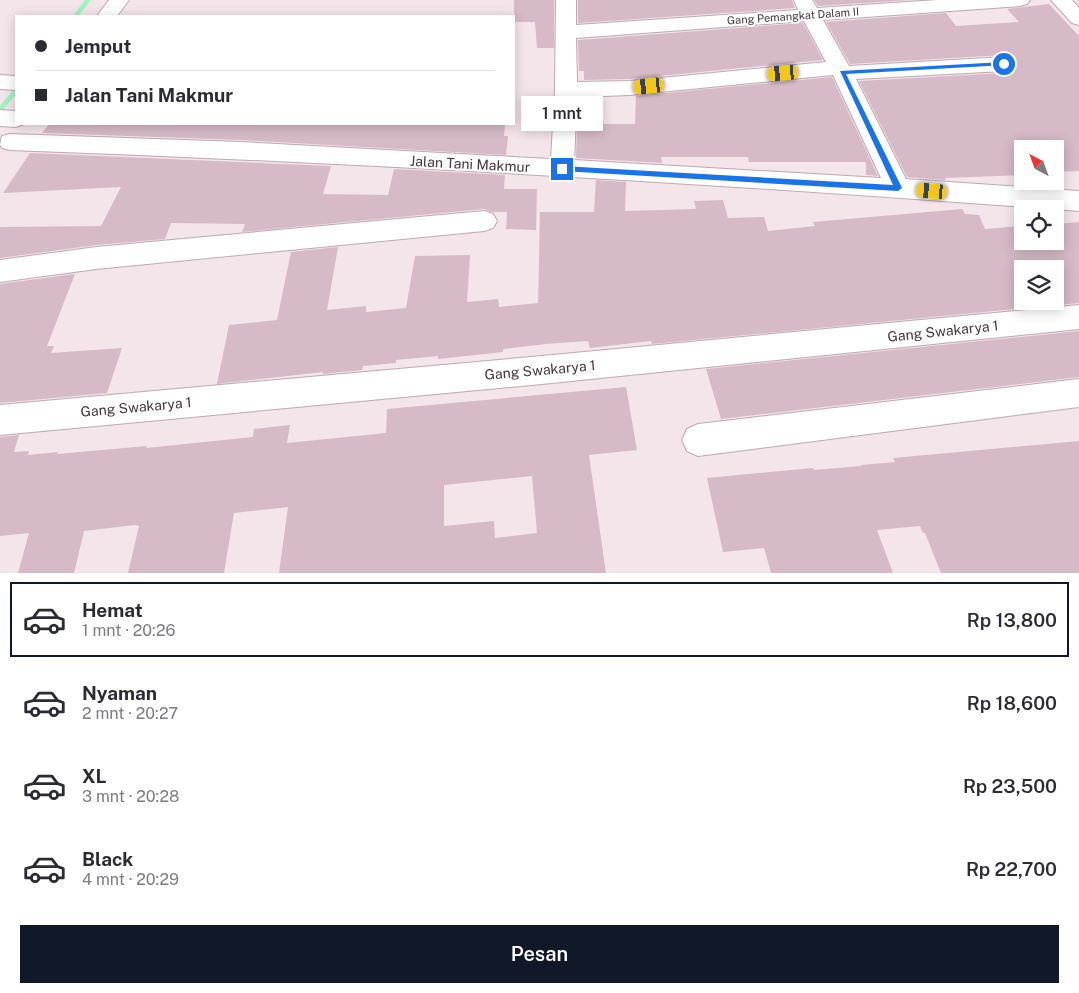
<!DOCTYPE html>
<html lang="id">
<head>
<meta charset="utf-8">
<style>
	body { margin:0; font-family:"Public Sans",sans-serif; background:#f2f2f3; color:#2b2b33; height:100vh; display:flex; flex-direction:column; font-size:19px; white-space:nowrap }
	* { box-sizing:border-box; margin:0 }
	p { font-size:16px; color:#7c7c81 }
	.icon { flex:none; width:28px; height:28px; fill:none; stroke:currentColor; stroke-width:2; stroke-linecap:round; stroke-linejoin:round }
	.map { position:relative; height:573px; overflow:hidden }
	.drawer { display:flex; flex-direction:column; background:#fff; flex:1 }
	.drawer>* { flex:none }
	.guide { position:absolute; left:15px; top:15px; width:500px; height:110px; border-radius:0px; box-shadow:0 2px 12px #0003; display:grid; align-content:center; height:110px; padding:0 20px; background:#fff }
	.needle { width:32px; rotate:319deg }
	.tools { position:absolute; left:1014px; top:140px; display:grid; gap:10px }
	.tools a { display:grid; place-items:center; width:50px; height:50px; border-radius:0px; background:#fff; box-shadow:0 2px 12px #0003; font-size:25px }
	.end { position:absolute; width:22px; height:22px; margin:-11px; border:6px solid #1a73e8; background:#fff; box-shadow:0 0 0 2px #fff }
	.from { border-radius:50% }
	.bubble { position:absolute; height:35px; border-radius:0px; background:#fff; box-shadow:0 2px 12px #0003; font-size:16px; font-weight:600; line-height:35px; text-align:center }
	.car { position:absolute; width:15px; height:30px; margin:-15px -8px; border-radius:6px; box-shadow:0 0 4px 1px #0007; background:linear-gradient(#f5c518 24%,#345 0 40%,#f5c518 0 76%,#345 0 86%,#f5c518 0) }
	.guide b { display:flex; align-items:center; gap:18px; height:48px; font-size:19px }
	.guide b+b { border-top:1px solid #e1e1e2 }
	.guide i { width:12px; height:12px; background:#2b2b33 }
	ul { padding:9px 0 0; list-style:none }
	li { display:flex; align-items:center; gap:15px; height:75px; margin:0 10px 8px; padding:0 10px; border:2px solid transparent; border-radius:0px }
	li div { flex:1 }
	li b { display:block; font-size:19px }
	li em { font-style:normal; font-weight:600 }
	li.current { border-color:#111827 }
	li>.icon { width:45px; height:45px; stroke-width:1.5 }
	.button { display:flex; gap:10px; margin-top:auto; padding:10px 20px }
	.button a { flex:1; height:58px; border-radius:0px; background:#111827; color:#fff; font-size:20px; font-weight:600; line-height:58px; text-align:center }
	.map>svg:first-child { display:block }
</style>
</head>
<body>
<div class="map">
<svg width="1079" height="573" viewBox="0 0 1079 573">
	<rect width="100%" height="100%" fill="#f4e5eb"/>
	<g fill="none" stroke-linecap="round" stroke-linejoin="round">
		<path fill="#9ef4bd" fill-rule="evenodd" d="M85,0H91L78,16H73Z
			M16,88V94L2,111L0,112V106L14,89Z"/>
	</g>
	<path fill="#d6bac7" fill-rule="evenodd" d="M514,0H554V48H537L535,22H514Z
		M578,0H792L795,8L578,23Z
		M814,0H910L818,6Z
		M1049,4L1079,36V171L1055,172V149H1022V175L945,178L946,180L907,177L859,81L1004,73L1013,70L1016,63L1012,57L1004,55L850,64L826,22L946,13L956,26L1019,22L1007,9Z
		M803,23L823,60L630,79L584,80V71H579L578,40Z
		M832,77L878,176L866,175V162H749L748,157H661L662,163L576,158L577,127H587V124H635L636,96Z
		M49,124H505L504,136H508L506,155L242,140L42,133Z
		M30,153L331,166L323,194L388,195L394,169L505,175L504,189H537L536,230L506,229L507,212H492L484,209L242,232L245,224L171,223L165,239L96,245L0,258V227L101,226L121,187L3,193Z
		M596,180L626,182L625,211L696,209L694,201L723,200L728,218L764,217L768,231L815,226L813,222L962,209L965,214L979,215L985,229L1022,226V241H1055V224L1079,222V303L652,344L651,341L590,348L588,341L546,344L503,349V352L438,359V356L396,360V363L363,366L362,370L323,374V372L217,384L229,325L277,320L291,252L338,247L327,310L366,306V312L406,308L415,256L470,255L467,302L498,299L499,307L538,303L540,212H594ZM1022,269H1055V301H1022Z
		M75,274L47,346H54L51,353L122,348L107,393L0,403V284Z
		M1079,331V377L721,419L706,369Z
		M626,387L637,450L589,455L606,573H279L288,507L234,513L224,573H128L139,526L135,525L84,531L74,573H18L29,533L0,536V437L19,435L14,452L29,451L28,455L58,452L57,454L147,446L146,448L253,437L254,429L290,425L287,443L386,433L387,409ZM532,476L537,533L495,538L494,521L444,526V485Z
		M1079,441V573H941L925,533H923L920,526L877,530L893,573H771L764,548L723,552L707,478L813,468L814,470L861,466V465L895,462L893,458Z"/>
	<g fill="none" stroke-linecap="round" stroke-linejoin="round">
		<g stroke="#c0a7b1" stroke-width="2">
			<path id="minor" d="M109,0H129L117,16H97Z
				M556,0H576V25L798,10L794,0H812L817,8L938,0H1030L1027,4L1020,6L823,20L849,66L1004,57L1011,59L1014,64L1011,69L1004,71L856,79L906,179L1079,191V211C723,184 367,163 10,150L2,148L0,145L2,136L10,134L242,142L551,159L555,90ZM804,21L826,62L630,81L577,82L576,38ZM833,75L881,178L574,160L577,97L630,95Z
				M1051,0H1072L1079,8V25L1072,23Z
				M0,75L16,76V90L0,89Z
				M0,110L16,111V124H24L16,127L0,126Z
				M484,211L493,214L497,221L493,228L484,231L96,269L0,282V260L96,247Z
				M1079,305V329L542,384L0,435V405L542,356Z
				M1079,379V407L698,456L687,451L682,440L687,429L698,424Z"/>
		</g>
		<use href="#minor" fill="#fff" fill-rule="evenodd"/>
	</g>
	<path fill="#1a73e8" d="M1004,62L1007,64L1006,65L846,74L902,188L898,191L562,171L558,169L562,166L893,185L840,71Z"/>
	<g text-anchor="middle" dominant-baseline="central" stroke-width="4" stroke-linejoin="round" paint-order="stroke">
		<g font-size="11" fill="#47343d" stroke="#fff">
			<text transform="translate(793 16) rotate(-4)">Gang Pemangkat Dalam II</text>
		</g>
		<g font-size="14" fill="#47343d" stroke="#fff">
			<text transform="translate(470 164) rotate(3)">Jalan Tani Makmur</text>
			<text transform="translate(943 331) rotate(-6)">Gang Swakarya 1</text>
			<text transform="translate(540 370) rotate(-5)">Gang Swakarya 1</text>
			<text transform="translate(136 407) rotate(-5)">Gang Swakarya 1</text>
		</g>
	</g>
</svg>
<div class="tools">
<a><svg class="needle" viewBox="-14 -14 28 28"><path d="M0-13l5 13h-10z" fill="#e53935"/><path d="M0 13l5-13h-10z" fill="#7c7c81"/></svg></a>
<a><svg class="icon" aria-label="locate" viewBox="0 0 24 24"><circle cx="12" cy="12" r="6"/><path d="M12 2v4M12 18v4M2 12h4M18 12h4"/></svg></a>
<a><svg class="icon" aria-label="layers" viewBox="0 0 24 24"><path d="M12 4l9 5-9 5-9-5zM3 14l9 5 9-5"/></svg></a>
</div>
<i class="end from" style="left:1004px;top:64px"></i>
<i class="end" style="left:562px;top:169px"></i>
<div class="bubble" style="left:521px;top:96px;width:82px">1 mnt</div>
<i class="car" style="left:783px;top:73px;rotate:265deg"></i>
<i class="car" style="left:649px;top:86px;rotate:264deg"></i>
<i class="car" style="left:932px;top:191px;rotate:275deg"></i>
<div class="guide">
<b><i class="from"></i>Jemput</b>
<b><i></i>Jalan Tani Makmur</b>
</div>
</div>
<section class="drawer">
<ul>
<li class="current"><svg class="icon" aria-label="car" viewBox="0 0 24 24"><path d="M5 17H2v-5l4-1 3-4h7l3 4 3 1v5h-3M9 17h6M6 11h13"/><circle cx="7" cy="17" r="2"/><circle cx="17" cy="17" r="2"/></svg><div><b>Hemat</b><p>1 mnt · 20:26</p></div><em>Rp 13,800</em></li>
<li><svg class="icon" aria-label="car" viewBox="0 0 24 24"><path d="M5 17H2v-5l4-1 3-4h7l3 4 3 1v5h-3M9 17h6M6 11h13"/><circle cx="7" cy="17" r="2"/><circle cx="17" cy="17" r="2"/></svg><div><b>Nyaman</b><p>2 mnt · 20:27</p></div><em>Rp 18,600</em></li>
<li><svg class="icon" aria-label="car" viewBox="0 0 24 24"><path d="M5 17H2v-5l4-1 3-4h7l3 4 3 1v5h-3M9 17h6M6 11h13"/><circle cx="7" cy="17" r="2"/><circle cx="17" cy="17" r="2"/></svg><div><b>XL</b><p>3 mnt · 20:28</p></div><em>Rp 23,500</em></li>
<li><svg class="icon" aria-label="car" viewBox="0 0 24 24"><path d="M5 17H2v-5l4-1 3-4h7l3 4 3 1v5h-3M9 17h6M6 11h13"/><circle cx="7" cy="17" r="2"/><circle cx="17" cy="17" r="2"/></svg><div><b>Black</b><p>4 mnt · 20:29</p></div><em>Rp 22,700</em></li>
</ul>
<div class="button"><a>Pesan</a></div>
</section>
</body>
</html>
